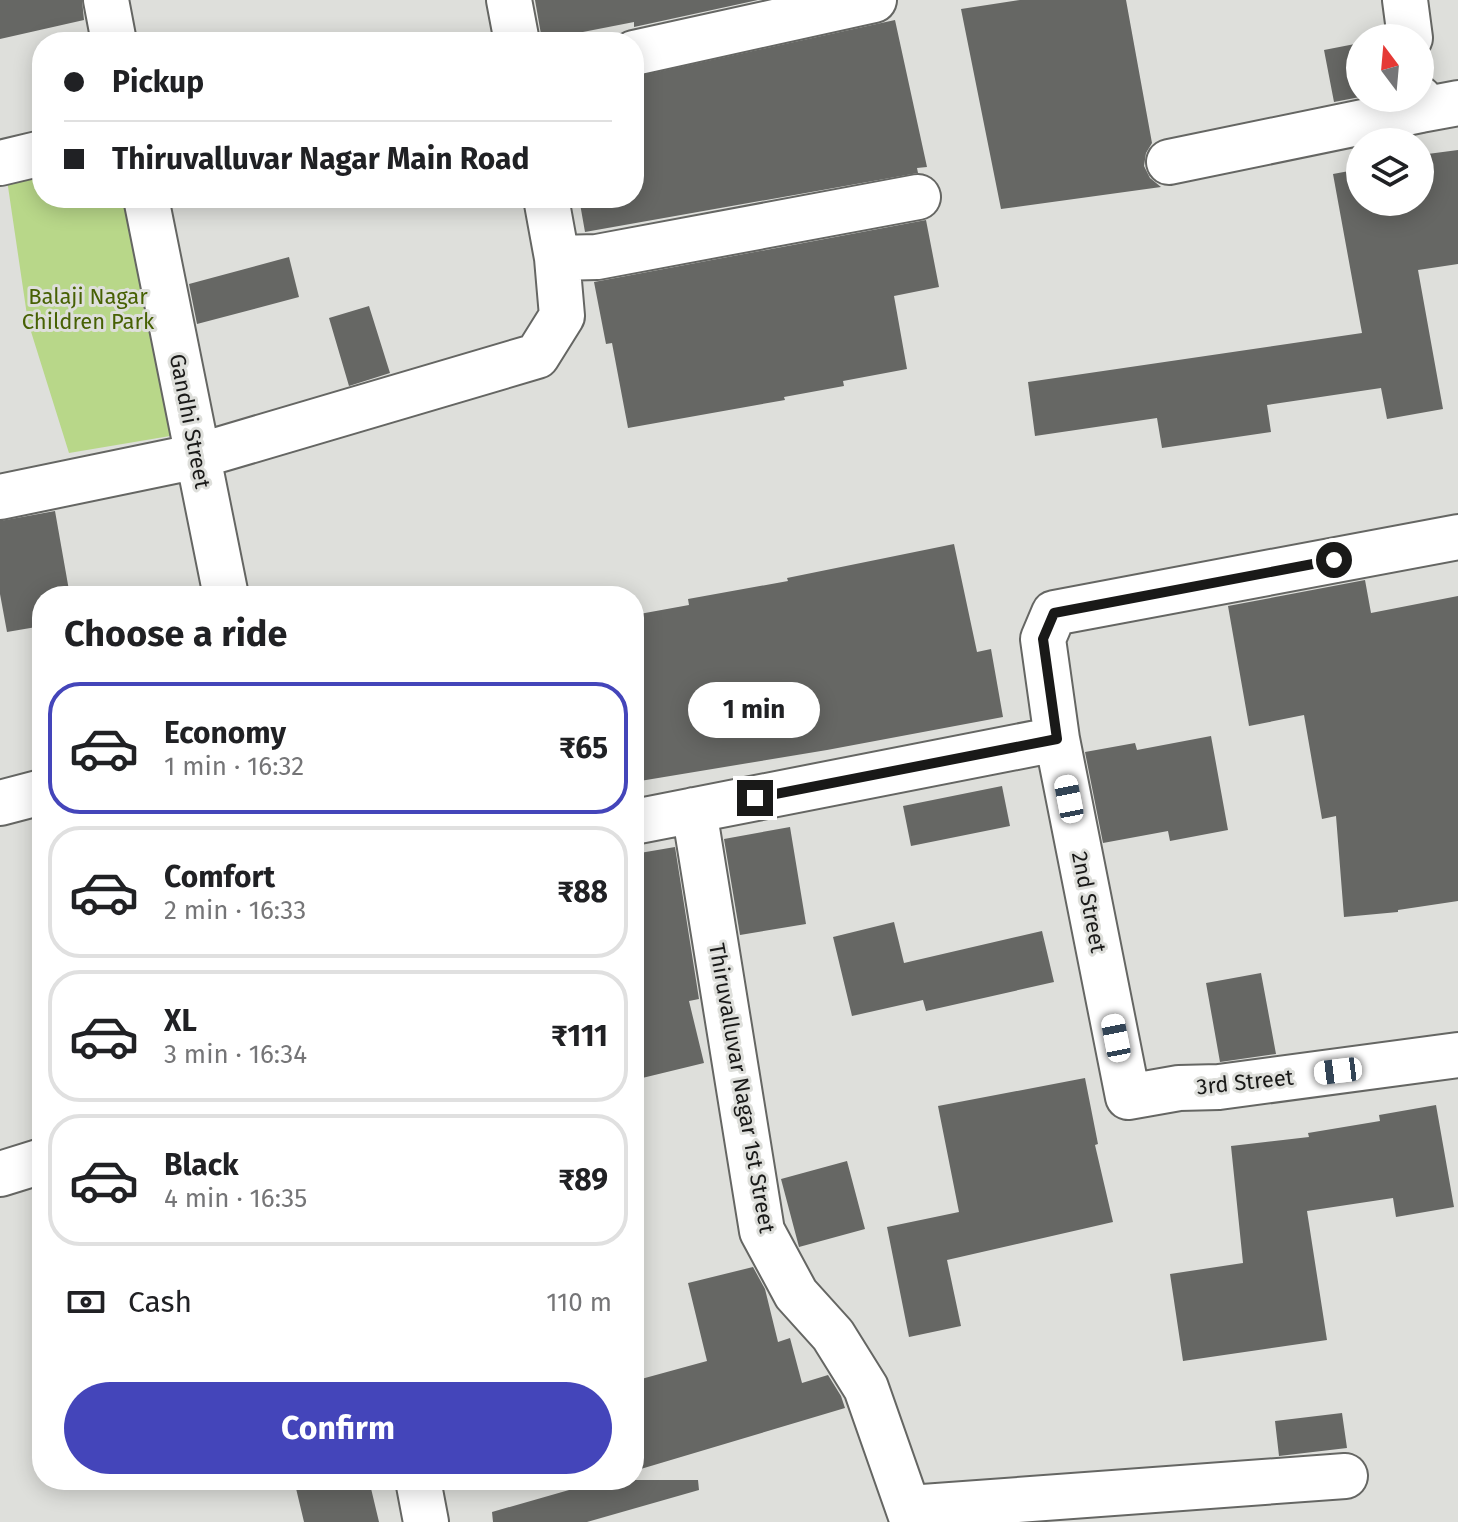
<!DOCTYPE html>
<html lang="en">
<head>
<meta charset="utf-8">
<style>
	body { margin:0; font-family:"Fira Sans",sans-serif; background:#f2f2f2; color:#202124; height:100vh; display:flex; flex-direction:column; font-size:30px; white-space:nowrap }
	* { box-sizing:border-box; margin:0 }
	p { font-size:26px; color:#757577 }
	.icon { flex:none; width:44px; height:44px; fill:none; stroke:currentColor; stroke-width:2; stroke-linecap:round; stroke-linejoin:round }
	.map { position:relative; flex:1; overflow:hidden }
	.details { position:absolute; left:32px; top:586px; width:612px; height:904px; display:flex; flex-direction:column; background:#fff; border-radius:32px; box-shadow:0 4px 20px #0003 }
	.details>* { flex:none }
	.banner { position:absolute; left:32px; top:32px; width:612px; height:176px; border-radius:32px; box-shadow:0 4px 20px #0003; display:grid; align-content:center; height:176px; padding:0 32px; background:#fff }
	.needle { width:52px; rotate:344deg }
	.fabs { position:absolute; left:1346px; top:24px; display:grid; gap:16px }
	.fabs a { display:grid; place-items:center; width:88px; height:88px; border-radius:50%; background:#fff; box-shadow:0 4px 20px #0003; font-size:40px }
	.end { position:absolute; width:36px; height:36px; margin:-18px; border:10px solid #191918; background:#fff; box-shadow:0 0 0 4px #fff }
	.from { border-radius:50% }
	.bubble { position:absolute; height:56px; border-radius:28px; background:#fff; box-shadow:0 4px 20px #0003; font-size:26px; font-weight:700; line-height:56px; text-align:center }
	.car { position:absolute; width:24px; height:48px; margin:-24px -12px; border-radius:10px; box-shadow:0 0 6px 2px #0007; background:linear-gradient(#fff 24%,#345 0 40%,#fff 0 76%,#345 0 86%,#fff 0) }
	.banner b { display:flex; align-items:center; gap:28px; height:76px; font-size:30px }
	.banner b+b { border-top:2px solid #e0e0e0 }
	.banner i { width:20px; height:20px; background:#202124 }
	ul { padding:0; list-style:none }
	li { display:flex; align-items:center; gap:24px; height:132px; margin:0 16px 12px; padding:0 16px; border:4px solid #e0e0e0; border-radius:32px }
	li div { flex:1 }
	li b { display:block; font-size:30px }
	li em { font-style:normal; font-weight:700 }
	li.active { border-color:#4445ba }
	li>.icon { width:72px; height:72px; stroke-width:1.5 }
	h2 { padding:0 32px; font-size:36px; line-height:96px }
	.pay { display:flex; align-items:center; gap:20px; height:88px; padding:0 32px; font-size:30px }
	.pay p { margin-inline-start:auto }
	.button { display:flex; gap:16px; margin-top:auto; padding:16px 32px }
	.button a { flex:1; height:92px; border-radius:48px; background:#4445ba; color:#fff; font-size:32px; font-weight:700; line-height:92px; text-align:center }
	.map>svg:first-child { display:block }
</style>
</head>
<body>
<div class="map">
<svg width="1458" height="1522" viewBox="0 0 1458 1522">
	<rect width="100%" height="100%" fill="#dedfdb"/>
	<path fill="#b8d789" d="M42,163V198H128L176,435L69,453L28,322L6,173Z"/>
	<path fill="#666764" d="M0,0H82L84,20L0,39Z
		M535,0H758L634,27V22L542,40Z
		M1020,0H1126L1152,143L1146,153L1144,166L1150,178L1161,187L1001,209L961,9Z
		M895,20L927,167L917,168L918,173L585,232L579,198H634V77Z
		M1360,43V97L1334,102L1324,50Z
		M1458,150V264L1418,270L1443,409L1387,419L1381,388L1267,405L1271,432L1162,448L1157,418L1035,436L1028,382L1362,333L1333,174L1360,169V202H1420V155Z
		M926,220L939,287L894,296L907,369L843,381L844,386L784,397L785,400L628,428L612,343L606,344L594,282Z
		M289,257L299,297L197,324L189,284Z
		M369,306L390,373L349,386L329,318Z
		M55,511L70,596H42V626L7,632L0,594V521Z
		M954,544L977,652L991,649L1003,717L827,750L634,782V615L689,605L688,599L788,581L787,578Z
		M1365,580L1371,613L1458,596V901L1398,910V912L1344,917L1336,816L1322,819L1304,715L1249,726L1228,606Z
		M1211,736L1228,830L1170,841L1168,831L1103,843L1085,752L1135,743L1137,750Z
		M1002,786L1010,826L911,846L903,806Z
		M790,827L806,924L740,935L724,839Z
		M675,847L699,999L689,1001L704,1063L634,1080V854Z
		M894,922L904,963L1042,931L1054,982L926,1011L923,1000L852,1016L833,937Z
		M1261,973L1276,1054L1220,1062L1206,983Z
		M1085,1078L1098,1144L1095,1145L1113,1222L947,1260L961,1326L909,1337L887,1227L959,1212L938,1106Z
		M1436,1105L1454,1207L1396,1217L1393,1198L1307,1211L1327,1340L1183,1361L1170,1274L1243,1263L1231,1146L1309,1137L1308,1133L1380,1121L1379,1115Z
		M847,1161L865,1229L799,1247L781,1179Z
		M753,1267L765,1289L778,1342L790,1338L802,1383L828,1375L841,1396L845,1408L634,1471V1381L707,1361L688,1283Z
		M1342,1413L1347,1448L1279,1456L1275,1421Z
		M294,1480H369L379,1522H304Z
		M604,1480H698L699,1490L587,1522H493L492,1512Z"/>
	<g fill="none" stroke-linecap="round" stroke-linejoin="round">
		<g stroke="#656663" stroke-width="48">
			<path id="minor" d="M106,0L114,42
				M509,0L517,42
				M1405,0L1410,38
				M634,53L874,0
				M1419,98L1421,110L1458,103
				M1169,162L1421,110
				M0,163L42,153
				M146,198L226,596
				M557,258L597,257L918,197
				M0,497L198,456L537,356L562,316L557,258L546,198
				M1458,537L1054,613L1043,639L1057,739L1128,1097L1179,1088L1219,1087L1458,1055
				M0,803L42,792
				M694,810L762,1231L796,1294L833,1335L866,1388L913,1522
				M634,822L1057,739
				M0,1174L42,1161
				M418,1480L426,1522
				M909,1508L1345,1476"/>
		</g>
		<use href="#minor" stroke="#fff" stroke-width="44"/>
	</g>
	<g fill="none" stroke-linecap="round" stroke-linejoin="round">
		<path stroke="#191918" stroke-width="10" d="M755,798L1057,739L1043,639L1054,613L1334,560"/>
	</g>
	<g text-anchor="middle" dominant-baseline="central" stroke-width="6" stroke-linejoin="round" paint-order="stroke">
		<g font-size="22" fill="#476104" stroke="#dedfdb">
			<text x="88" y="296">Balaji Nagar<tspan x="88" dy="25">Children Park</tspan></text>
		</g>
		<g font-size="22" fill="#191918" stroke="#dedfdb">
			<text transform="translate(190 421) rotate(79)">Gandhi Street</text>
			<text transform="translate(1089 902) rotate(79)">2nd Street</text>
			<text transform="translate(1245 1082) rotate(-6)">3rd Street</text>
			<text transform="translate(742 1088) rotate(80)">Thiruvalluvar Nagar 1st Street</text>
		</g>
	</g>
</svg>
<div class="fabs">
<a><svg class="needle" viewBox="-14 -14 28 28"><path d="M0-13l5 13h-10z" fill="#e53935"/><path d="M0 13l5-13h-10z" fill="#757577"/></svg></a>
<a><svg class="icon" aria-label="layers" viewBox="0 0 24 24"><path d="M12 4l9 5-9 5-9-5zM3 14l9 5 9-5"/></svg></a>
</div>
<i class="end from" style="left:1334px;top:560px"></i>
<i class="end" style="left:755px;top:798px"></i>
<div class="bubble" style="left:688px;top:682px;width:132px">1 min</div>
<i class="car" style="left:1069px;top:799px;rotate:349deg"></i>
<i class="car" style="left:1116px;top:1038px;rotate:349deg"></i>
<i class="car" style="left:1338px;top:1071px;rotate:263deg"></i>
<div class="banner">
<b><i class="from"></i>Pickup</b>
<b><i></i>Thiruvalluvar Nagar Main Road</b>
</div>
<section class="details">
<h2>Choose a ride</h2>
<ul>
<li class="active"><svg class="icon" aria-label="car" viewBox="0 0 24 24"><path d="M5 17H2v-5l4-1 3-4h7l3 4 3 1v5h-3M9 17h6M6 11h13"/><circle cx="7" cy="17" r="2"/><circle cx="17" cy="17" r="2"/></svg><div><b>Economy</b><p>1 min · 16:32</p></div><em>₹65</em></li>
<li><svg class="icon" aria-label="car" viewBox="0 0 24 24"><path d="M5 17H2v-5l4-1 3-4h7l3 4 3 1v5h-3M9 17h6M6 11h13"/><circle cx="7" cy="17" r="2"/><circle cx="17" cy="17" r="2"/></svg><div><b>Comfort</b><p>2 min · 16:33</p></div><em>₹88</em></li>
<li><svg class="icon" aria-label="car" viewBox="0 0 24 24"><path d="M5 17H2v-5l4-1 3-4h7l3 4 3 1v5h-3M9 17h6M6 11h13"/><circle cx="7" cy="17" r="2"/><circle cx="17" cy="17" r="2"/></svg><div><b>XL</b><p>3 min · 16:34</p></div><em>₹111</em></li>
<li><svg class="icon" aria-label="car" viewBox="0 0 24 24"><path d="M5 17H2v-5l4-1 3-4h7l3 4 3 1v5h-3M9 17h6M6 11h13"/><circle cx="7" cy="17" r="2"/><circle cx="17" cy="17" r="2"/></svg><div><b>Black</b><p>4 min · 16:35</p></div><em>₹89</em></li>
</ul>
<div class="pay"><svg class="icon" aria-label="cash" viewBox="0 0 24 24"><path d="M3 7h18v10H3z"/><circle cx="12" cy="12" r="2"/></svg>Cash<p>110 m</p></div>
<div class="button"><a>Confirm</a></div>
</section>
</div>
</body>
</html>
